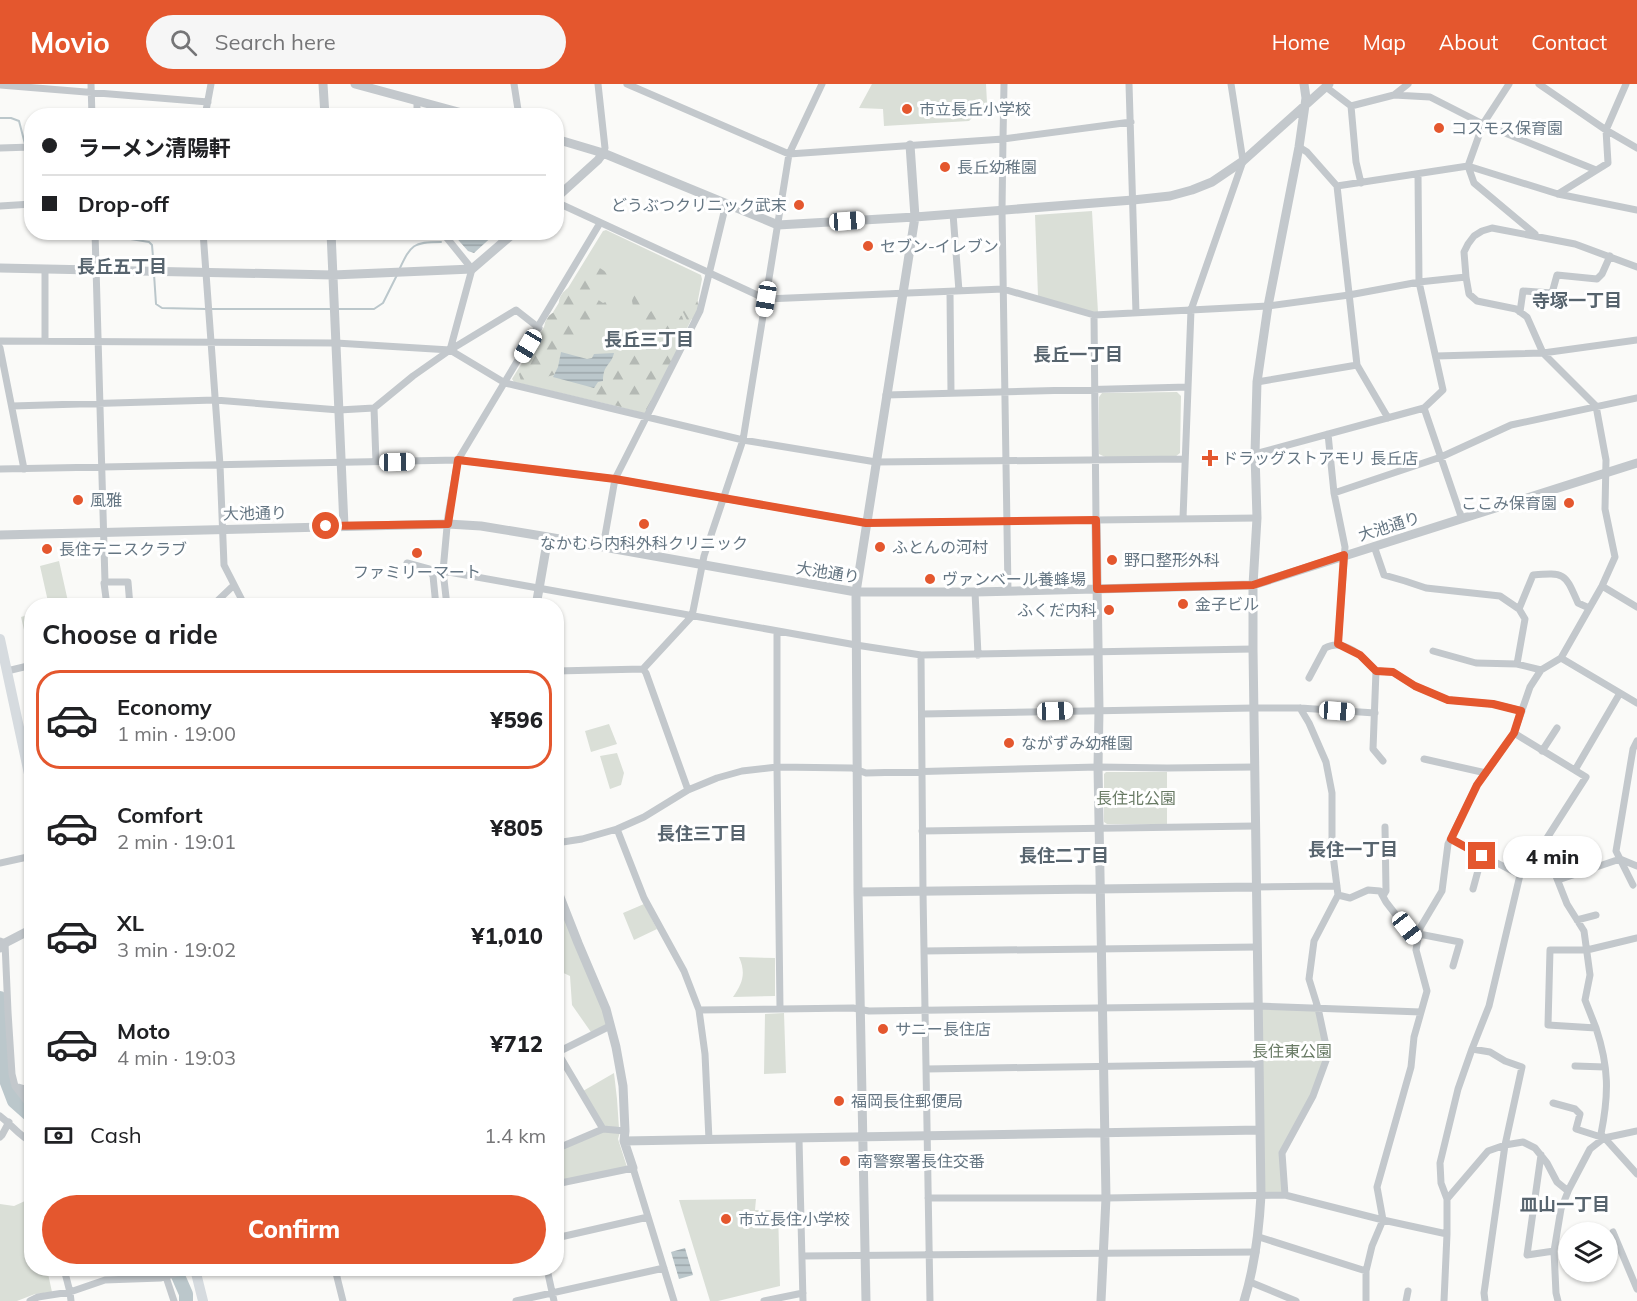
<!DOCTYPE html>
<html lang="en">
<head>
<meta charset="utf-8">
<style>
	body { margin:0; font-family:Mulish,"Noto Sans JP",sans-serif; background:#f6f6f6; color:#202124; height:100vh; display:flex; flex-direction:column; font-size:22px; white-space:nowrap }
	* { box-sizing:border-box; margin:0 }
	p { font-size:20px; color:#757577 }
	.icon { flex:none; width:33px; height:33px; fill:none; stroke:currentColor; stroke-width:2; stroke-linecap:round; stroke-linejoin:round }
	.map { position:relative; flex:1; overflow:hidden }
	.details { position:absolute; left:24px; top:514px; width:540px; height:678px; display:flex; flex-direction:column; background:#fff; border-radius:24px; box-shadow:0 2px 4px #0004 }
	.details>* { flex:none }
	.hud { position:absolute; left:24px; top:24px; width:540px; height:132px; border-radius:24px; box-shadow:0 2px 4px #0004; display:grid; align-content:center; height:132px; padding:0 18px; background:#fff }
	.buttons { position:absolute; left:1558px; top:1138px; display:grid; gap:12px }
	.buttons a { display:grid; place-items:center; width:60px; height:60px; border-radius:50%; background:#fff; box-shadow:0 2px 4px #0004; font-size:30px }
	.end { position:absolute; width:27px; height:27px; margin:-14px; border:8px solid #e4572e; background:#fff; box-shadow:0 0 0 3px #fff }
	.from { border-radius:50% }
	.bubble { position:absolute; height:42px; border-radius:21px; background:#fff; box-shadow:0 2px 4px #0004; font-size:20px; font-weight:800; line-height:42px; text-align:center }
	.car { position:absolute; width:18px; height:36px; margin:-18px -9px; border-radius:8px; box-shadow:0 0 4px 2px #0007; background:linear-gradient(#fff 24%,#345 0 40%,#fff 0 76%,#345 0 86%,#fff 0) }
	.hud b { display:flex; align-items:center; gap:21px; height:57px; font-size:22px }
	.hud b+b { border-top:2px solid #e0e0e0 }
	.hud i { width:15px; height:15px; background:#202124 }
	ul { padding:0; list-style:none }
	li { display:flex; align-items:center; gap:18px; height:99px; margin:0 12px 9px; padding:0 6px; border:3px solid transparent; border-radius:24px }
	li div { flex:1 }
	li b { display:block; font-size:22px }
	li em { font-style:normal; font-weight:800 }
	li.current { border-color:#e4572e }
	li>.icon { width:54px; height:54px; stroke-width:1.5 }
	h2 { padding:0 18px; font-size:27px; line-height:72px }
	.pay { display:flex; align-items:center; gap:15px; height:66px; padding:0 18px; font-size:22px }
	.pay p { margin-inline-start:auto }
	.action { display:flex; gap:12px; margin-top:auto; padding:12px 18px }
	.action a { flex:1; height:69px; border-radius:36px; background:#e4572e; color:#fff; font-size:24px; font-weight:800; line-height:69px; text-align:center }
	header { display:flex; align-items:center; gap:36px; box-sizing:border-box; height:84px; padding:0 30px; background:#e4572e; color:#fff }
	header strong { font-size:28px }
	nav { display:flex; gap:33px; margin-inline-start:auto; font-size:21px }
	.search { width:420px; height:54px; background:#f6f6f6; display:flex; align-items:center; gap:15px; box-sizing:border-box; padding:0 21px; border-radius:33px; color:#757577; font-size:22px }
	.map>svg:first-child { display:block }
</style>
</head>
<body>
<header>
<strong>Movio</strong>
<div class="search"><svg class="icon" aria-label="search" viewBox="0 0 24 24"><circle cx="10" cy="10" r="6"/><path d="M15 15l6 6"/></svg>Search here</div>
<nav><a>Home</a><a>Map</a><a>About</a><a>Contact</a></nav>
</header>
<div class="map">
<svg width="1637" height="1217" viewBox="0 0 1637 1217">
	<defs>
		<pattern id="forest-firs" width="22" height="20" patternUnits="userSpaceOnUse" patternTransform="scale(1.5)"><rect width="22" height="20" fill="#dadfd7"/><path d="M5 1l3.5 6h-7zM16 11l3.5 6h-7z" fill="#b4b9b4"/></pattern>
		<pattern id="water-rules" width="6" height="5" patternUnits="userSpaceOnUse" patternTransform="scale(1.5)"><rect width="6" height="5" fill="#bbc7cb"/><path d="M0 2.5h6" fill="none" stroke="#9ca6aa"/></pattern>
	</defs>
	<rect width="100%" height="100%" fill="#fafaf8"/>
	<path fill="#dadfd7" d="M872,0H986L987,19L969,37L884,42L883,25L859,24Z
		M1092,127L1098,228L1093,230L1038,212L1035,131Z
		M606,146L701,191L702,195L696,226L645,329L514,298L512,295L603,147Z
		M1177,308L1181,312L1180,369L1175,373H1105L1099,370V313L1102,309Z
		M59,477L69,522H49L40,482Z
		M31,530L32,576H31L21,533Z
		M609,640L617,660L591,668L585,647Z
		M617,669L624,689L621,701L610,705L600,672Z
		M1106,688H1167V740H1107L1104,738V690Z
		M556,803L610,942L593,951L572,921L570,892L557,886Z
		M644,820L657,845L634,856L623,829Z
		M739,873L775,874V912L733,913C743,899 746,889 739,873Z
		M1258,922L1318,924L1328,971L1313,1012L1282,1069L1285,1111H1261Z
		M784,929L786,989L764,990L765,930Z
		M614,989L617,1015L619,1044L604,1043L583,1007Z
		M604,1046L620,1048L618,1055L627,1083L557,1097V1066Z
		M756,1115L755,1126H778L780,1202L718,1217H710L679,1116Z
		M25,1117L31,1119L32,1185H47L52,1208L35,1210L17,1217H0V1120L14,1122Z"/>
	<path fill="url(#forest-firs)" d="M593,181C607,187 609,189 611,205L608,210L604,211L593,209L594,213L603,219L608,217L613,221L612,226L599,229L589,241L577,252L561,260L562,273L557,290L539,295L530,293L528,299L521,297L519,290C522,286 526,282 527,277C531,267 536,259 545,251C542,239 547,229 560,226C556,212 564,206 576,199C578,188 581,182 593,181Z
		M632 217a10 10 0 1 1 20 0a10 10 0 1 1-20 0Z
		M692,210L696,213L699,223L693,235L687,236L682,226L689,211Z
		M663,223L682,232L685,241L686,249L645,331H641L636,327L595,316L596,314L593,307L594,299L611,272L635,254L639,246L644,241L646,231L655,224Z"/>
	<path fill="url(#water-rules)" d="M452,149H496L474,169L468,167Z
		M561,268L587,275L592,274L594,270L614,269C611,282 603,280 603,297L598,298L594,304L553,293L558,283Z
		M685,1164L693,1191L679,1195L671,1168Z"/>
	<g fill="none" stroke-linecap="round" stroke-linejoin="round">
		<path stroke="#bbc7cb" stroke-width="2" d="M0,34H11L19,37L32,87
			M88,148L149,158L152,161L154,185
			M399,186C411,161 412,158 441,158
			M154,190L156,220L162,224L206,225
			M212,225H332
			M338,225H374L383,219L397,191"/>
		<path stroke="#bbc7cb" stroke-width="14" d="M0,914L4,991L14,1017L32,1033
			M175,1185L186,1210V1217"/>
		<path stroke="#c3c8cc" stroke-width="7" d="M91,0L92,32
			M514,0L519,32
			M598,0L605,64L603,69
			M627,0L789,70L1003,55L1004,0
			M1129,0L1136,229
			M1509,0L1483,40L1468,82L1474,99L1535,150
			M1539,0L1606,46L1637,64
			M0,1L208,18
			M1326,3L1351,22L1394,11L1430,13L1483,40L1596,86
			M1394,11L1408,0
			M1351,22L1356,78L1361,99
			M205,32L211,0
			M417,32V17
			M1299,63L1307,68L1337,102L1357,281L1388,334
			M0,64L32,63
			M1337,102L1468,82L1558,110L1637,126
			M1558,110L1608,79L1606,46L1626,0
			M556,118L766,215L1003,205L1094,231L1268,222L1349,211L1419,198L1466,193
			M0,122L32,120
			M953,130L959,207
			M95,148L105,498H128L130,522
			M203,148L220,381L224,481L245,522
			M442,148L472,185L450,266
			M950,208L951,309
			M1520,228L1523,207L1552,209L1557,191L1597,195L1602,190L1610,172
			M1094,231L1096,436
			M0,257L336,259L450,266L505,299L743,356L876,378L1185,375
			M45,257V185
			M0,264L24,385
			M1436,272L1543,269L1637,256
			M1257,298L1357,281
			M886,311L1188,303
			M12,322L215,316L339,326L374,324L413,292L450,266L516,226L539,244
			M374,324L376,378
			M1424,324L1462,435
			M1328,350L1334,409L1345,463L1338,560
			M1255,370L1424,324L1443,306L1419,198L1418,90
			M0,385L458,376L615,395L866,439L1257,434
			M1334,409L1441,373L1511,341L1637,314
			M1183,434L1191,226L1243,77L1231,0
			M1374,462L1384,491L1405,497L1426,504L1500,512L1519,525L1525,535L1517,580
			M603,463L615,395L700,227L726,120
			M407,479L429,485L433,492L436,522
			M443,487L856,561L921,571L1253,565
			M105,498L104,499L107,522
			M1602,502L1637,523
			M1008,507L1002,126L1003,55L1131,38
			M975,508L978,571
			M212,522L234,501
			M447,522L443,487L448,432L458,376L600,139
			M1519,525L1533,491C1566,488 1565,490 1578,519L1589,524
			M777,547V683L780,924
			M1433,567L1476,579L1517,580L1541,586
			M921,571L923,808L930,1217
			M1561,574L1637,619
			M643,585L646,589L688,706
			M7,587L32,581
			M556,587L643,585L692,532L704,472L743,356L789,70L822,0
			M1376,587L1373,665L1383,677
			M1309,594L1325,564C1344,553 1364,574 1376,587L1393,588L1415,602L1448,616L1493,620L1522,627
			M1300,624L1309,639L1326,678L1332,709V763L1338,811L1350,814L1368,806L1380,807L1386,818L1417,858
			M922,630L1254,624H1300L1375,629
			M1542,667L1557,644
			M1424,675L1486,689
			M1575,686L1620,609
			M617,745L644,814L684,887L699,926L853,924L869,927L1258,922L1421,928
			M922,747L1255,742
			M1451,755L1520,791
			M556,759L582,755L617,745L644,733L688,706L717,694L742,687L777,683L852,684L866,689L1098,683L1167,684L1255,683
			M1548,772L1567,820L1584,847L1590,891L1585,916L1596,944
			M0,779L32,772
			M1558,796L1620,775L1637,782
			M1633,801L1616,767L1633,665L1637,657
			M1256,803L1337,802
			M1473,805L1482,772
			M1338,811L1314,857L1309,895L1318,924L1328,971L1313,1012L1282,1069L1285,1111L1383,1136L1447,1150V1115L1488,1067L1505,1061L1523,1058L1535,1064L1547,1079L1557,1098L1568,1107
			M1383,812L1386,807L1385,743
			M1577,836L1596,831
			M1419,850L1460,858L1453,882
			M1637,854L1587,866H1550L1548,941L1596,944C1609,983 1609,1010 1601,1050L1637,1090
			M0,857L5,859L8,928L12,990L15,1002L32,1007
			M924,867L1257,863
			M699,926L705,970L709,1056
			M556,969L610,942
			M558,969L603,1045
			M1575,982L1605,983
			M926,985L1258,980
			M15,1002L32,1024
			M1553,1019L1575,1025L1580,1030L1576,1045L1604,1054
			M0,1032C11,1040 20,1053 32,1058
			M0,1053L2,1051L9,1038
			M799,1055L803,1217
			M556,1065L603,1045L625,1047
			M1541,1071L1527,1171L1554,1167
			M556,1100L633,1084L674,1217
			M928,1114H1106L1285,1111
			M1447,1115L1441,1099L1440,1079L1458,1005L1472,965
			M1613,1148L1637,1205
			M1259,1153L1366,1187
			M556,1154L648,1133
			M802,1172L1256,1168
			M64,1185L70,1208L71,1217
			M161,1185L166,1193L174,1217
			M335,1185L343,1217
			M547,1185L554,1217
			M1250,1198L1296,1217
			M30,1217L38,1213L70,1208L105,1196L161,1194L191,1185
			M516,1217L664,1184
			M764,1217L803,1209
			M1366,1217V1187L1372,1162L1383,1136L1377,1103L1411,983L1414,953L1427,907L1416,866L1420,844L1442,807L1448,760L1477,701L1514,649L1530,603L1541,586L1561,574L1602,502L1615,473L1605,425L1606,376L1596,322L1543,269L1527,233L1516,225L1477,217L1469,210L1466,193L1464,168L1468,160L1474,152L1482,147L1492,144L1575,160L1637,183
			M1406,1217L1408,1207
			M1444,1217L1447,1150
			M1485,1217L1484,1209L1505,1061L1522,983L1505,977L1490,968L1472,965L1489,922L1520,791L1523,787L1554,768L1547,754L1586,693L1514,649
			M1558,1217L1556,1209L1554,1167L1561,1125L1569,1105L1590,1065L1604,1054L1637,1047"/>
		<path stroke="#c3c8cc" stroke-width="9" d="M323,0L325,32
			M355,0L473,32
			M556,55L603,69L778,141L915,133L1133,116L1170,112L1192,106L1212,98L1243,77L1329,0
			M556,114L598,76L603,69
			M331,148L344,442
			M0,184L333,191L472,185L515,148
			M1096,436L1099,626L1098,683L1106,1114L1101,1217
			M0,451L448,440L481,442L548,453L856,508H975L1253,501L1637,379
			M536,522L548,453
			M556,803L578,859L606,925L616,963L623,1002L625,1047L624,1057L633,1084
			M858,808L1256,803
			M0,864L5,859L32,845
			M624,1057L1260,1046
			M866,1217L858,808L856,508L915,133L910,61
			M1244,1217C1255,1182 1259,1148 1261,1111L1253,565V501L1257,434L1255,370L1257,298L1268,222L1299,63L1306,14L1304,0"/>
		<path stroke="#d6dbdf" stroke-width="10" d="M0,555L32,704
			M195,1185L203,1217"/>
	</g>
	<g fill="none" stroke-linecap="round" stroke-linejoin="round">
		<path stroke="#e4572e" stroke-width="8" d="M326,442L448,440L458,376L615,395L866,439L1096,436L1097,505L1253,501L1344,471L1338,560L1360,571L1376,587L1393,588L1415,602L1448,616L1493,620L1521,627L1514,649L1477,701L1451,755L1482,772"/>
	</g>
	<g fill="#e4572e" stroke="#fff" stroke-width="2">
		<circle cx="907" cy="25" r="6"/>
		<circle cx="1439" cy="44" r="6"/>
		<circle cx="945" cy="83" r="6"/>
		<circle cx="799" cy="121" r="6"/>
		<circle cx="868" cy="162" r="6"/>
		<path d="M1207 365h6v6h6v6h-6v6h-6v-6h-6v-6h6z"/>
		<circle cx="78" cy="416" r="6"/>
		<circle cx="1569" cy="419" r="6"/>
		<circle cx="644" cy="440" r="6"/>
		<circle cx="880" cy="463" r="6"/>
		<circle cx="47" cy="465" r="6"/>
		<circle cx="417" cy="469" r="6"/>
		<circle cx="1112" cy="476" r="6"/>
		<circle cx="930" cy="495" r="6"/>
		<circle cx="1183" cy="520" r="6"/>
		<circle cx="1109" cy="526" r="6"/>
		<circle cx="1009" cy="659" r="6"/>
		<circle cx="883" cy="945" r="6"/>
		<circle cx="839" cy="1017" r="6"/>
		<circle cx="845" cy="1077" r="6"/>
		<circle cx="726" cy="1135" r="6"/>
	</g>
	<g text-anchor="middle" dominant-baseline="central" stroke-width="6" stroke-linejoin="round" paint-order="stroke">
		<g font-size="16" fill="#657683" stroke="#fff" text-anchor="start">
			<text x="919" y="25">市立長丘小学校</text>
			<text x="1451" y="44">コスモス保育園</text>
			<text x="957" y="83">長丘幼稚園</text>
			<text x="787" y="121" text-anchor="end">どうぶつクリニック武末</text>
			<text x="880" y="162">セブン-イレブン</text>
			<text x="1222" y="374">ドラッグストアモリ 長丘店</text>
			<text x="90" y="416">風雅</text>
			<text x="1557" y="419" text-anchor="end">ここみ保育園</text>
			<text x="644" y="459" text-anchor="middle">なかむら内科外科クリニック</text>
			<text x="892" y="463">ふとんの河村</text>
			<text x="59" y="465">長住テニスクラブ</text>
			<text x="1124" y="476">野口整形外科</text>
			<text x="417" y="488" text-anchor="middle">ファミリーマート</text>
			<text x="942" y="495">ヴァンベール養蜂場</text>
			<text x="1195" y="520">金子ビル</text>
			<text x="1097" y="526" text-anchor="end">ふくだ内科</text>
			<text x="1021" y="659">ながずみ幼稚園</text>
			<text x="895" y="945">サニー長住店</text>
			<text x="851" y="1017">福岡長住郵便局</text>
			<text x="857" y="1077">南警察署長住交番</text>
			<text x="738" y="1135">市立長住小学校</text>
		</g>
		<g font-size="16" fill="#657683" stroke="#fff">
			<text transform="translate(255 429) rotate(-1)">大池通り</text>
			<text transform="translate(1389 442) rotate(-17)">大池通り</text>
			<text transform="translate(828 488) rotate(9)">大池通り</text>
		</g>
		<g font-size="16" fill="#687a64" stroke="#fff">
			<text x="1136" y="714">長住北公園</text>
			<text x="1292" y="967">長住東公園</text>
		</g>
		<g font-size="18" font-weight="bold" fill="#57646e" stroke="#fff">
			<text x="122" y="182">長丘五丁目</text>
			<text x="1577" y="216">寺塚一丁目</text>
			<text x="649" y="255">長丘三丁目</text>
			<text x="1078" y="270">長丘一丁目</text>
			<text x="702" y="749">長住三丁目</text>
			<text x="1353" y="765">長住一丁目</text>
			<text x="1064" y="771">長住二丁目</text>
			<text x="1565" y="1120">皿山一丁目</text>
		</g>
	</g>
</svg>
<div class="buttons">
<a><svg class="icon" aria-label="layers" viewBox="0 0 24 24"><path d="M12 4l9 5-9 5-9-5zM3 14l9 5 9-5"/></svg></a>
</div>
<i class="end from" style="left:326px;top:442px"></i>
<i class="end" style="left:1482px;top:772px"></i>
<div class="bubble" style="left:1503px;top:752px;width:99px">4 min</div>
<i class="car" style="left:847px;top:137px;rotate:86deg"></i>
<i class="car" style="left:766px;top:215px;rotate:189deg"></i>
<i class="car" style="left:528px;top:262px;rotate:211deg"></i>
<i class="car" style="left:397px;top:378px;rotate:89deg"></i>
<i class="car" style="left:1055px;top:627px;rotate:88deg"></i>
<i class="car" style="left:1337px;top:627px;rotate:94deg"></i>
<i class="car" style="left:1407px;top:844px;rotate:142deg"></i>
<div class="hud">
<b><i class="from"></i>ラーメン清陽軒</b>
<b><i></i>Drop-off</b>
</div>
<section class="details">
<h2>Choose a ride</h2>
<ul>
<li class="current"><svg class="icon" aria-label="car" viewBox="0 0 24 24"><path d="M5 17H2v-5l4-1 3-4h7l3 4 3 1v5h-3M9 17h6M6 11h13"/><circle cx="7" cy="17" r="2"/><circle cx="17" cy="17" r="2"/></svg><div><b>Economy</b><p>1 min · 19:00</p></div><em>¥596</em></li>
<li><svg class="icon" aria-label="car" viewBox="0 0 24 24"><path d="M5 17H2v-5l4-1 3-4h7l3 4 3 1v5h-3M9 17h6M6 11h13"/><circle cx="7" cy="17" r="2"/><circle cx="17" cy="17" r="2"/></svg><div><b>Comfort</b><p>2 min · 19:01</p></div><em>¥805</em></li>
<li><svg class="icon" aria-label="car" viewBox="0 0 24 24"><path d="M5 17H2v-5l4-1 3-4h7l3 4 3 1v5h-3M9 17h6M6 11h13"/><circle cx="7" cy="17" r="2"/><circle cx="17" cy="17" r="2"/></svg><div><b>XL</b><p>3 min · 19:02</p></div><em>¥1,010</em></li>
<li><svg class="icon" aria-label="car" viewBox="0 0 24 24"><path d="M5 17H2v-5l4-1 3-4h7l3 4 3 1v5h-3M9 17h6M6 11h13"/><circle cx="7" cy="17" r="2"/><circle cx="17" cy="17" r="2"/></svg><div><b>Moto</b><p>4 min · 19:03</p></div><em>¥712</em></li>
</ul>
<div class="pay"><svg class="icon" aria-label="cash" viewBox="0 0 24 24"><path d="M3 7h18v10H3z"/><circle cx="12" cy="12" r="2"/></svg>Cash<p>1.4 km</p></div>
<div class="action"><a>Confirm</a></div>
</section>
</div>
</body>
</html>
